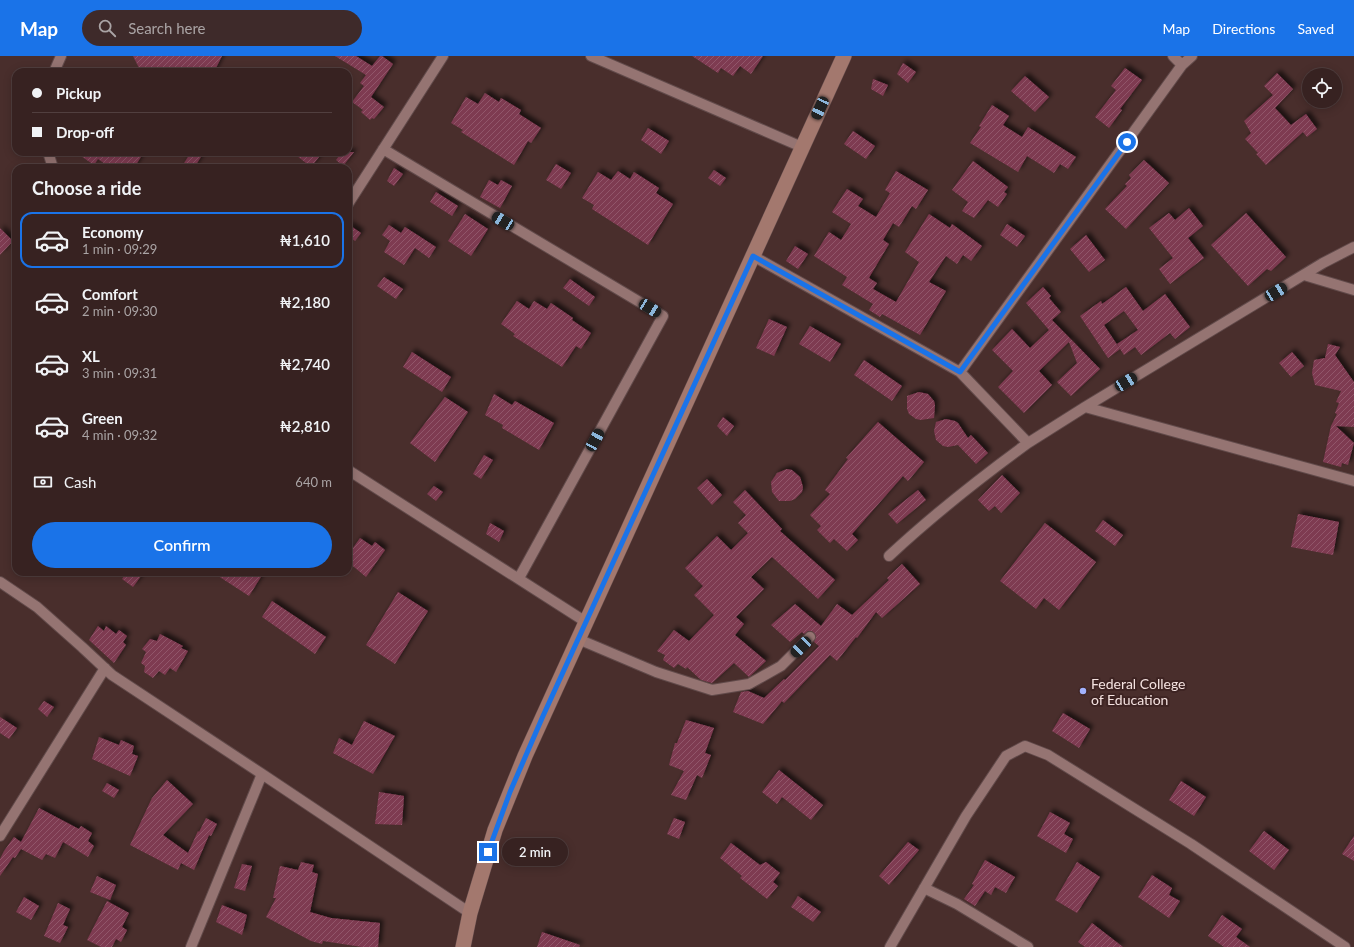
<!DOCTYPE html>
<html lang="en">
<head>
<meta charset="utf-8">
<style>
	body { margin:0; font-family:Lato,sans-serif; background:#3e2a2a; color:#f1f3f6; height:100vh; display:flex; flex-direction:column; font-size:15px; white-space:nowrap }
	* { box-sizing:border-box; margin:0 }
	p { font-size:13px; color:#aaa4a5 }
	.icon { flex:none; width:22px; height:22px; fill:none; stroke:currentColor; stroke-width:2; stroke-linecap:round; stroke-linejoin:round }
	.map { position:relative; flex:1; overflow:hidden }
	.details { position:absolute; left:12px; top:108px; width:340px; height:412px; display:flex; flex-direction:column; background:#372221; border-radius:12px; box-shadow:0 2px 10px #0003,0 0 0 1px #513f3f }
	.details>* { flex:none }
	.banner { position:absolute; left:12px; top:12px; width:340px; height:88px; border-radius:12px; box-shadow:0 2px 10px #0003,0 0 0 1px #513f3f; display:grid; align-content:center; height:88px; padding:0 20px; background:#372221 }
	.buttons { position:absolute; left:1302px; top:12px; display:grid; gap:8px }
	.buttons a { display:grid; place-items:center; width:40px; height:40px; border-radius:50%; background:#372221; box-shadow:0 2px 10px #0003,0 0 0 1px #513f3f; font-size:20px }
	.end { position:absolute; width:18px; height:18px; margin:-9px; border:5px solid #1a73e8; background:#fff; box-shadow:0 0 0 2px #fff }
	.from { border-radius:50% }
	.bubble { position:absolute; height:28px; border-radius:14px; background:#372221; box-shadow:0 2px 10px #0003,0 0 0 1px #513f3f; font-size:13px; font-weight:600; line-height:28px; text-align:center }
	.car { position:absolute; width:12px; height:24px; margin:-12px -6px; border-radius:5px; box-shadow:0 0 3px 1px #0007; background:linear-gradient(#222 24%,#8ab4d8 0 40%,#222 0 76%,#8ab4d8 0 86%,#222 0) }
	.banner b { display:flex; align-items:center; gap:14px; height:38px; font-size:15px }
	.banner b+b { border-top:1px solid #513f3f }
	.banner i { width:10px; height:10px; background:#f1f3f6 }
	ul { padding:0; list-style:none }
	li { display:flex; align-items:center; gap:12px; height:56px; margin:0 8px 6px; padding:0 12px; border:2px solid transparent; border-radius:12px }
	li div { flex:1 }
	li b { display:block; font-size:15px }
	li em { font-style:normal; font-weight:600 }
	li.selected { border-color:#1a73e8 }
	li>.icon { width:36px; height:36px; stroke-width:1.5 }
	h2 { padding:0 20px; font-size:18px; line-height:48px }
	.pay { display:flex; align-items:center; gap:10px; height:44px; padding:0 20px; font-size:15px }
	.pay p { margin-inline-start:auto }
	.action { display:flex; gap:8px; margin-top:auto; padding:8px 20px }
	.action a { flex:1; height:46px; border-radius:24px; background:#1a73e8; color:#fff; font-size:16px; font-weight:600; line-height:46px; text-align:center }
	header { display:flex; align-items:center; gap:24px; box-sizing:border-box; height:56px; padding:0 20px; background:#1a73e8; color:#fff }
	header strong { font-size:19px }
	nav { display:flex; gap:22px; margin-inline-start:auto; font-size:14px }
	.search { width:280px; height:36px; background:#3e2a2a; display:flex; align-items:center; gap:10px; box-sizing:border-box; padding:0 14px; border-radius:22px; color:#aaa4a5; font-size:15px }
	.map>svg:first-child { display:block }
</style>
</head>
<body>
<header>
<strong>Map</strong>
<div class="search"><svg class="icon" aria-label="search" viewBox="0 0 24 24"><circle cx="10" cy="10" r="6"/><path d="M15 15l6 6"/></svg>Search here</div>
<nav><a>Map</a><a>Directions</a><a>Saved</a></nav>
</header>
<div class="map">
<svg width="1354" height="891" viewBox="0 0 1354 891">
	<defs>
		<pattern id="building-hatch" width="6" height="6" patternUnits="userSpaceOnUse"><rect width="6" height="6" fill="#7e3a51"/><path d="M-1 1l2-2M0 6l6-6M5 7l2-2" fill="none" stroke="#91566a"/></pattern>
		<filter id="shadow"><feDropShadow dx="3.5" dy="-3.5" stdDeviation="2" flood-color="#0009"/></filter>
	</defs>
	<rect width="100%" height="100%" fill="#492e2c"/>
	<path fill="url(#building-hatch)" filter="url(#shadow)" d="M133,0H222L214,16H141Z
		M335,0H356L372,10L380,0H382L393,8L371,41L384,51L374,63L372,62L370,64L361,56L363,54L352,46L364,30L360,27L366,19Z
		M692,0H763L751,18L740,10L733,20L721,12L718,17Z
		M903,7L916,16L908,27L897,18Z
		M1125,12L1142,24L1120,53L1122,54L1109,72L1095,61L1116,34L1111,30Z
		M1277,17L1293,33L1275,52L1291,69L1306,58L1317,73L1307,81L1303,76L1266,109L1256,98L1258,97L1245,83L1251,77L1244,65L1273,39L1264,30Z
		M1025,20L1049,41L1035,56L1011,35Z
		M873,23L888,29L883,40L871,33Z
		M485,37L499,46L501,42L521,54L519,58L541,72L531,87L528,85L514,109L461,76L463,74L451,67L466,41L478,48Z
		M992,49L1009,60L1003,69L1022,81L1028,71L1076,101L1068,113L1060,108L1054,117L1027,100L1018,116L970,87L981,71L979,70Z
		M648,72L669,85L661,98L641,84Z
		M853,75L875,90L866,103L844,88Z
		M75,96H144L134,112H111L98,103L94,109Z
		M191,96H204L194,112H181Z
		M292,96H323L311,111Z
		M342,96H354L343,110L336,104Z
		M1144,104L1169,127L1126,173L1105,153L1127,130L1125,128L1131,122L1129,119Z
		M973,105L1008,131L1004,136L1007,138L998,151L988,144L974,162L962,155L968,146L952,134Z
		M556,108L571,117L561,133L546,124Z
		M394,112L403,118L394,130L387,125Z
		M714,114L726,122L720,130L708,122Z
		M618,115L630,123L634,116L659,132L656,137L673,148L648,189L592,153L594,149L582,142L598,116L611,124Z
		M896,115L928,134L916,153L912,150L899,171L893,167L883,184L889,188L870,220L869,222L877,227L873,233L896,246L919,206L905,196L929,158L950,172L952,168L982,190L971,205L963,199L957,208L946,200L929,226L946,235L920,279L882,258L880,261L869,254L873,248L842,229L847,221L814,200L829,176L841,184L851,168L832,156L847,133L863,143L858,150L876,161L890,137L885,134Z
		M489,124L498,129L501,124L512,130L500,152L480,141Z
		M436,136L458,150L452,160L430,146Z
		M1189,152L1203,170L1188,182L1204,202L1170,228L1159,213L1173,202L1149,172L1169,157L1175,164Z
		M1246,157L1286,201L1271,215L1267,213L1248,230L1211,189Z
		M465,158L488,173L471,200L448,185Z
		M348,168L361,177L355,185L348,180Z
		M1007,168L1025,180L1017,191L1000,179Z
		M389,169L401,177L405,171L436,191L429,202L415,192L404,209L384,196L390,185L382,179Z
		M0,172L13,185L0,199Z
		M1086,179L1105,204L1089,216L1070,193Z
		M795,190L808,198L798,213L786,205Z
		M384,221L403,233L396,243L377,230Z
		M570,223L595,241L589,250L563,232Z
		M1043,231L1051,240L1049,242L1061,256L1052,264L1100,313L1071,340L1057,326L1077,307L1069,286L1039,315L1052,329L1024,357L998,331L1013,315L992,294L1012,273L1030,292L1049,274L1026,247Z
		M1126,231L1143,255L1165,238L1190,271L1175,283L1170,277L1141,299L1135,291L1124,299L1117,288L1138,274L1124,255L1104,269L1120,293L1108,302L1080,260L1101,245L1102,248Z
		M517,245L529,253L534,245L547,253L551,247L573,262L572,264L591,277L581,293L576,290L562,311L513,280L515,278L501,268Z
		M769,263L787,271L774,300L756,292Z
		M810,270L841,288L830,306L799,288Z
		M1328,288L1340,291L1335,299L1354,326V371L1336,370L1354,387L1348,409L1342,407L1341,411L1323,406L1331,370L1337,358L1335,357L1339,347L1336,346L1341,335L1315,329L1312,317L1314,304L1325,302Z
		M412,296L451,321L442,336L403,311Z
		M1292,296L1304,310L1291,321L1279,307Z
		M864,304L902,330L892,345L854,319Z
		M919,336L928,338L934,345L935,349L934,362L921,364L916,363L909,358L907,353V340Z
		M494,338L512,349L515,345L554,367L539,394L502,372L503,369L485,359Z
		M445,341L468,356L435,406L410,387Z
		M723,361L734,370L727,380L717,370Z
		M946,363L955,365L958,367L968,382L971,379L988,397L976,408L958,389L948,391L943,390L936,384L934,375L936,366Z
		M878,366L924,406L908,425L903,420L852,478L858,484L847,495L834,483L830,487L817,474L821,470L810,459L830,438L825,434L848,403L846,402Z
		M484,399L493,404L481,423L473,418Z
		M787,413L792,414L800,421L803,431L802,436L795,443L790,445H779L772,436L771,426L777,417Z
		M1002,419L1020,437L1001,457L995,450L989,455L978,444Z
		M707,423L722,439L712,449L697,432Z
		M434,430L443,436L436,445L427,438Z
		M745,434L782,473L780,475L835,524L818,543L772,501L751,521L764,533L736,561L744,568L735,579L766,605L749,621L734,607L712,627L701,624L687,611L686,613L678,608L674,612L663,604L665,599L657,595L674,574L689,585L714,559L694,539L703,530L685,512L717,480L731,494L748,477L738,467L746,459L733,446Z
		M918,434L926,444L897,468L888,458Z
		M1298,458L1339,466L1333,499L1291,491Z
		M1103,464L1123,479L1115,490L1095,475Z
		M490,467L504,475L499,486L486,478Z
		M1045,467L1096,506L1059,554L1044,542L1036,553L1000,525Z
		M360,482L372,490L375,486L385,494L366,521L348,506V499Z
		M902,508L920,528L882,562L876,556L857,582L856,581L837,605L830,599L784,647L782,645L763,668L733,656L741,636L748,635L764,642L784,623L785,624L819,590L814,586L816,580L812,575H808L804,578L802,576L790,586L771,569L795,548L821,570L837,548L852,559L889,524L887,522Z
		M127,516H144L133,531L122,523Z
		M212,516H264L249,540Z
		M398,536L428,555L395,608L366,589Z
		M272,545L326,581L315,598L262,561Z
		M98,570L104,575L106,570L116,578L119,574L127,580L123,586L126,589L114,607L89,584Z
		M160,578L183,590L181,592L188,595L176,616L170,612L165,619L159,615L153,622L144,616L145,610L141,607L146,596L142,593L150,583L157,585Z
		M44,645L54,651L47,661L38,653Z
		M1063,657L1090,673L1079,692L1052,675Z
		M0,661L17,672L9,683L0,677Z
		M686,664L714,672L705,697L711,699L702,722L697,719L686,744L671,739L684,715L669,709L675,687H677Z
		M364,665L395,680L373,718L333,697L339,682L352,689Z
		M99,681L119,689L121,684L134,690L132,698L138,700L130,720L92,703Z
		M779,714L823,749L811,764L782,741L777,748L762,736Z
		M167,724L193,748L163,779L188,797L198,775L199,776L206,762L217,768L211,780L209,779L194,814L181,807L178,814L130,789L152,742Z
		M1181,725L1206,741L1194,760L1169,744Z
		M107,727L119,734L114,742L102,735Z
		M379,736L404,740L402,769L375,768Z
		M39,752L79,773L81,770L92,777L88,785L94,790L88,801L63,786L55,802L46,798L42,804L21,793L15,802L13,801L0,820V803L4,795L14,781L21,786Z
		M1050,756L1070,767L1064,778L1073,783L1066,797L1037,780Z
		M674,762L685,766L679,783L667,778Z
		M1264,775L1289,794L1274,814L1249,795Z
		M1354,780V805L1342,798Z
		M908,786L919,794L889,829L879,820Z
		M731,787L760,809L766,806L780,817L773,826L778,830L767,843L740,822L742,820L720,802Z
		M985,804L1015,821L1006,837L995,831L991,839L985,835L975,850L964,843L974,829L972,828Z
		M301,806L314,809L312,816L318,818L310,856L331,862L380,867L378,891H362L323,885L322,888L311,885L266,861L276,842H273L280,810L298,814Z
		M1077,806L1100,821L1077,857L1055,844Z
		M242,808L252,810L245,835L234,832Z
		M1152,819L1172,832L1169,839L1180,845L1169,862L1138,841Z
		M97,820L116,829L110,844L90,836Z
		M798,840L821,856L813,866L791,851Z
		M24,841L39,850L31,864L16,856Z
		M107,845L129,857L122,871L127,874L121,886L116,883L112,891H101L87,884Z
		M58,847L70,853L63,869L68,871L60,887L44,880Z
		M222,849L247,859L242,879L216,866Z
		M1222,859L1242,873L1236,881L1250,891H1224L1208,880Z
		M1092,867L1123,891H1085L1078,886Z
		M542,876L580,889L579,891H537Z"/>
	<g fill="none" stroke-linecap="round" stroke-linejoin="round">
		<g stroke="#614a4a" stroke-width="12">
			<path id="minor" d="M591,0L802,91
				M1173,0L1182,9
				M54,16L61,0
				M383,93L663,260L519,522
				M48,96L53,112
				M348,148L443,0
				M753,200L960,316L1028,387L1085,351L1323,207L1354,191
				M1304,219L1354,234
				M960,316L1182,9L1192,0
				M1085,351L1354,425
				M348,414L586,566
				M889,500C933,459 980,422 1028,387
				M0,526L37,551L82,591L112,619L262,718L470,857
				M578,583L656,616L712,634L749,628L781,610L810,581
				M0,780L105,612
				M924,832L957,848L1028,891
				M191,891L262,718
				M890,891L966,760L1006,700L1025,690L1048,699L1191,788L1345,891"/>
		</g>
		<g stroke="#614a4a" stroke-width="16">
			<path id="secondary" d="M463,891L470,857L495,774L525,700L844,0"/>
		</g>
		<use href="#minor" stroke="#957472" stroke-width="10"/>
		<use href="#secondary" stroke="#a3786e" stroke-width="15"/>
	</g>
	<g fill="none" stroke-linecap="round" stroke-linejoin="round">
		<path stroke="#1a73e8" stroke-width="5" d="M488,796L510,736L543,660L753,200L960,316L1127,86"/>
	</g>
	<circle fill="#a2b2fd" stroke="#3e2423" stroke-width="1.5" cx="1083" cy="635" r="4"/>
	<g text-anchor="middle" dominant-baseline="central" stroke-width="4" stroke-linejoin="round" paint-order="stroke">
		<g font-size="14" fill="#f4e2e0" stroke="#3e2423" text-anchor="start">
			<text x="1091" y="627">Federal College<tspan x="1091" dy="16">of Education</tspan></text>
		</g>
	</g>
</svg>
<div class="buttons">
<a><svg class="icon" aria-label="locate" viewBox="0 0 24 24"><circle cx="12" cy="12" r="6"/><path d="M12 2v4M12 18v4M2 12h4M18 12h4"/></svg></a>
</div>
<i class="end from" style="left:1127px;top:86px"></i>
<i class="end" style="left:488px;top:796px"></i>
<div class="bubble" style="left:502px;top:782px;width:66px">2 min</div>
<i class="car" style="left:820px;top:52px;rotate:205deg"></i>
<i class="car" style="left:503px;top:165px;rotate:301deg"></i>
<i class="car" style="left:1276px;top:236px;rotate:59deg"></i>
<i class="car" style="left:650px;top:252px;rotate:121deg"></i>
<i class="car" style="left:1126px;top:326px;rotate:59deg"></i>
<i class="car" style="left:595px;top:384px;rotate:29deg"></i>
<i class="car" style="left:801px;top:591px;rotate:225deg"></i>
<div class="banner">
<b><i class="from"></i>Pickup</b>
<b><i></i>Drop-off</b>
</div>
<section class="details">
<h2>Choose a ride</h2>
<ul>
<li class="selected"><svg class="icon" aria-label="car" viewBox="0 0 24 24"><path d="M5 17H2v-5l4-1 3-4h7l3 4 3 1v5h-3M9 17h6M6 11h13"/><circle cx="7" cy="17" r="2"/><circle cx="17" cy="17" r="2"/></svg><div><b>Economy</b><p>1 min · 09:29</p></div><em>₦1,610</em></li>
<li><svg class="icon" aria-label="car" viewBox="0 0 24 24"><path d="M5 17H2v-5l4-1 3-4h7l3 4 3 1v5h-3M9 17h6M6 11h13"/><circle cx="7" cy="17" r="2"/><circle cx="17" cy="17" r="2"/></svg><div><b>Comfort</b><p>2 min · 09:30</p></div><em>₦2,180</em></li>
<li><svg class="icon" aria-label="car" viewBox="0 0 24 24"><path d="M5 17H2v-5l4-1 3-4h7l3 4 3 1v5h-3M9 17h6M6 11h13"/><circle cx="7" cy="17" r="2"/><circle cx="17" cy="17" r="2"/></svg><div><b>XL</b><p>3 min · 09:31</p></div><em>₦2,740</em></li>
<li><svg class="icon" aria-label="car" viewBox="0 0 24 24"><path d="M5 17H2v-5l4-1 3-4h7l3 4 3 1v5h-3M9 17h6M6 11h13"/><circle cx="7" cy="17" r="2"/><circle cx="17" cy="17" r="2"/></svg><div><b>Green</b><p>4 min · 09:32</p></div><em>₦2,810</em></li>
</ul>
<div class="pay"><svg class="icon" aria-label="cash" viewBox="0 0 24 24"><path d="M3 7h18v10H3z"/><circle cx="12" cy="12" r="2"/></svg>Cash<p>640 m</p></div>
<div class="action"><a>Confirm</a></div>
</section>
</div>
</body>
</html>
